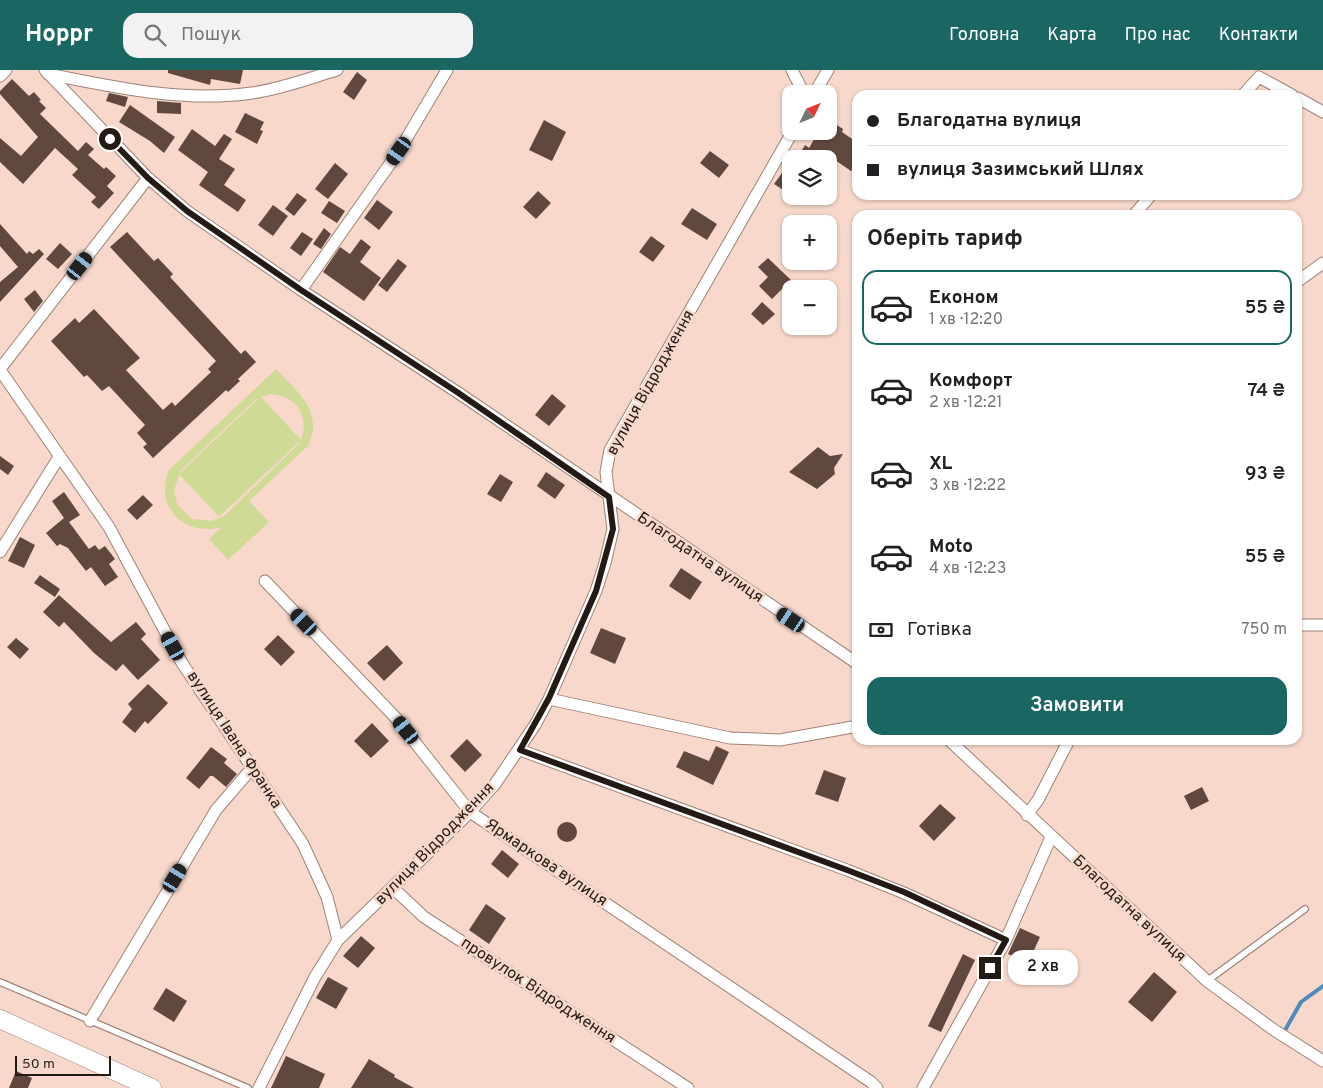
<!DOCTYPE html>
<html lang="uk">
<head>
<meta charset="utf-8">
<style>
	body { margin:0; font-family:Overpass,sans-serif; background:#f2f2f2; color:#202124; height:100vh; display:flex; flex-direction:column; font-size:19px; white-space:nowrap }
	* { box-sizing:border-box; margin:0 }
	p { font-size:16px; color:#757577 }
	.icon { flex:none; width:28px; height:28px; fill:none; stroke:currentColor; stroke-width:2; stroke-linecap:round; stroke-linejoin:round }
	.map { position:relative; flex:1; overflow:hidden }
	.panel { position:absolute; left:852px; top:140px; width:450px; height:535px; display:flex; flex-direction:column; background:#fff; border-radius:15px; box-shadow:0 1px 4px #0004 }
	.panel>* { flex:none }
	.guide { position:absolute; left:852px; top:20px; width:450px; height:110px; border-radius:15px; box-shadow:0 1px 4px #0004; display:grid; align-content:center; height:110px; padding:0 15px; background:#fff }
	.needle { width:32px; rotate:47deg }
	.controls { position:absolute; left:782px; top:15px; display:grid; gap:10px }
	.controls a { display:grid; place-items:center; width:55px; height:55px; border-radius:10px; background:#fff; box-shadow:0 1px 4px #0004; font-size:25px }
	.scale { position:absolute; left:15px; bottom:12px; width:96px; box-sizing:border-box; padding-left:5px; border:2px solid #241a15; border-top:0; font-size:14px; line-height:18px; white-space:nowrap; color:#241a15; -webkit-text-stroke:4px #f7d8cb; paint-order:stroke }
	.end { position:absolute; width:22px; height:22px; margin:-11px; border:6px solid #241a15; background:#fff; box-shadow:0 0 0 2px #fff }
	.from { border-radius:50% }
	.bubble { position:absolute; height:35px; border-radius:15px; background:#fff; box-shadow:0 1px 4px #0004; font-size:16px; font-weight:600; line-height:35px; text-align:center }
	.car { position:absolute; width:15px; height:30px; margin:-15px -8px; border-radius:6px; box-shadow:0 0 4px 1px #0007; background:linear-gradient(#222 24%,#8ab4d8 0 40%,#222 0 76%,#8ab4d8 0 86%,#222 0) }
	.guide b { display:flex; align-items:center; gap:18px; height:48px; font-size:19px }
	.guide b+b { border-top:1px solid #e0e0e0 }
	.guide i { width:12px; height:12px; background:#202124 }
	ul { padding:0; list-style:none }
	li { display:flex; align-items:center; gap:15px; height:75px; margin:0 10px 8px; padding:0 5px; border:2px solid transparent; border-radius:15px }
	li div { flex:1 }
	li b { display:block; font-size:19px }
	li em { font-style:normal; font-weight:600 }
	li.selected { border-color:#196662 }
	li>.icon { width:45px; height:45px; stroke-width:1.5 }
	h2 { padding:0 15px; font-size:22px; line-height:60px }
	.pay { display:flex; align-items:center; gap:12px; height:55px; padding:0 15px; font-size:19px }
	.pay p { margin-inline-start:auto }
	.action { display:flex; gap:10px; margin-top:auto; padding:10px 15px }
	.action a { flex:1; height:58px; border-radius:15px; background:#196662; color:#fff; font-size:20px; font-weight:600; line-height:58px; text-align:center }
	header { display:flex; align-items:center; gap:30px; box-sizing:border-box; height:70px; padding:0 25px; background:#196662; color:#fff }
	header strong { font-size:24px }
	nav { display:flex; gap:28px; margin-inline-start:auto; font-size:18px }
	.search { width:350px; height:45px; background:#f2f2f2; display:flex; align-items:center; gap:12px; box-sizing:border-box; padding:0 18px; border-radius:15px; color:#757577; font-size:19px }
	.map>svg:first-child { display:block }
</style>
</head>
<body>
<header>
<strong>Hoppr</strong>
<div class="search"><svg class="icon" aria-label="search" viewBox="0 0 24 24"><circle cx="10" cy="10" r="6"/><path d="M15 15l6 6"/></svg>Пошук</div>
<nav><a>Головна</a><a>Карта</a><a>Про нас</a><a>Контакти</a></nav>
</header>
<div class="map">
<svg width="1323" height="1018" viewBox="0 0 1323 1018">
	<rect width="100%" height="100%" fill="#f7d8cb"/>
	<path fill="#cfda94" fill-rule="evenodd" d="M276,299C298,322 324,342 308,376L249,431L269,452L228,490L209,469L222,457C184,467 154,438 169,400ZM269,324C298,324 313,351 298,375L224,446L212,451L192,449L177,434L174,420L181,400L255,330L259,328L179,404L219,447L301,370L261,327Z"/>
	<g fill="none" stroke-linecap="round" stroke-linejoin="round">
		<path stroke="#4e8abc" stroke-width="4" d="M1284,962L1301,932L1323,916"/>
	</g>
	<path fill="#61483f" d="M168,0H243L240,14L211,9L210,15L168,3Z
		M357,2L367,10L354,30L343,22Z
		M12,9L29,26L34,22L41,30L39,31L46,38L40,44L78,81L86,72L94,79L88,85L104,99L106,97L116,106L107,116L114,123L99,139L91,132L96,127L72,105L78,99L55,78L23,114L0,92V68L21,86L38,67L0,24V21Z
		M109,23L128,27L125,37L106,31Z
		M157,31L181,33V44L157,43Z
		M130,35L175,67L164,83L150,71L119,52Z
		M245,43L264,52L260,60L263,61L257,74L235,62Z
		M544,50L566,62L552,91L529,80Z
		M829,50L843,59L842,62L858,73V92L851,101L832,88L797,89L805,75L809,78L819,61H829Z
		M192,59L215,76L224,64L232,69L219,89L235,99L224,115L246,130L238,142L199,115L208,102L178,80Z
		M710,81L729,95L719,108L700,93Z
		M335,93L348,104L328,129L315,119Z
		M782,103L791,109V125L774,114Z
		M538,121L551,133L536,149L523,137Z
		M297,123L307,130L294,146L285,139Z
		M377,130L393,142L379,160L364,148Z
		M329,131L345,141L337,153L321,143Z
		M273,135L288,146L273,166L258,155Z
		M692,138L717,154L707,170L681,154Z
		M0,154L27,184L29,181L33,184L39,179L44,184L0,232V212L18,197L0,176Z
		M324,158L331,164L321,179L313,174Z
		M127,162L154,191L158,188L173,204L170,207L241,284L245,280L256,292L238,309L240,311L228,322L226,320L153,388L143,377L147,374L137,363L145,355L109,316L102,321L87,305L84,307L51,271L75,248L79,253L94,239L140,288L126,300L163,340L172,332L175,336L211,302L208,299L216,291L110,177Z
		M302,162L313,169L301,186L290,178Z
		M651,166L665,176L653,192L639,182Z
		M361,169L371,177L360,192L381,208L364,231L323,202L340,177L350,184Z
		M60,173L72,184L58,199L46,189Z
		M768,188L791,210L772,229L759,216L768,207L758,197Z
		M398,189L407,196L387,222L378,215Z
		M35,220L43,231L34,242L24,229Z
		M762,232L775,244L763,255L751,244Z
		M552,324L566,336L549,356L535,345Z
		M818,377L830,386L843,384L834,398L835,404L817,419L789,402Z
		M0,386L14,396L8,405L0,399Z
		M546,402L565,415L555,429L537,416Z
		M500,404L513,412L501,432L487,424Z
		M64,422L80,445L69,452L89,479L95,475L99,480L105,476L115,489L109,494L118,507L105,516L91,497L86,501L68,478L60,474L57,476L46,463L64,448L52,431Z
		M143,425L153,435L137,450L127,440Z
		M20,467L35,475L24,498L8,491Z
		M681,498L702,512L690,530L669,516Z
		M40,505L60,519L55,527L34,513Z
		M59,525L111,572L136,552L146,564L141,569L160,590L138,610L123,594L116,601L94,583L64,552L59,557L43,542Z
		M601,558L626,568L615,594L590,583Z
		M278,565L295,582L281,596L264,579Z
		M16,568L29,579L20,589L7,577Z
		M387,575L403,593L384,611L367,593Z
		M148,614L168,633L148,654L145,651L135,663L122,652L132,639L128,634Z
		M372,653L389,671L371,688L354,671Z
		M467,669L482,685L465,702L450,686Z
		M716,676L729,682L713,715L676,697L684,681L709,691Z
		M211,677L227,689L224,693L237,704L226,717L213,706H210L199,719L186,708Z
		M824,700L846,708L838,732L815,724Z
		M1202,717L1209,731L1191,740L1184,726Z
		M940,734L956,748L934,771L919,756Z
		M557 762a10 10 0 1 1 20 0a10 10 0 1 1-20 0Z
		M502,780L519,794L508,808L491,794Z
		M486,834L506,848L489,874L469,860Z
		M1020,858L1040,867L1028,893L1008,884Z
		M361,866L375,878L358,898L343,886Z
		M963,884L975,890L941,962L928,956Z
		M1154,902L1177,922L1152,952L1128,932Z
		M328,907L348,918L336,939L316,928Z
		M166,918L187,931L174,952L153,939Z
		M286,986L325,1004L319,1018H271Z
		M369,989L395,1005L394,1007L414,1018H351Z
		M16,1001L32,1008L28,1018H9Z"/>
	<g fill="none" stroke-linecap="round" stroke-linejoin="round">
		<g stroke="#9e8277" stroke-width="8">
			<path id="service" d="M1207,911L1305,839
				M0,912L248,1018"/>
		</g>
		<g stroke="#9e8277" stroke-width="13">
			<path id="minor" d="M45,0L148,108L187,141L301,220L457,322L858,594
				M792,0L804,24
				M48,4C115,17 183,33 252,23C281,19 310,8 337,0
				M0,6L6,0
				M814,24L828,0
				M1243,25L1259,7L1292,25
				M1298,28L1323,42
				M1134,145L1151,125
				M1298,211L1323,193
				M301,220L399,81L447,0
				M0,299L148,108
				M0,300L109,457L182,593L303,774L327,827L338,870
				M0,482L59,387
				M265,511L395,647L470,742L871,1012L877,1018
				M1298,555H1323
				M549,629L730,668L780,670L858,656
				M949,670L1207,911L1274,960L1323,991
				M520,680L847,800L904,823L1006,870
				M1027,745L1038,730L1069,670
				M393,818L424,847L688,1018
				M90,951L216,740L252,698
				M259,1018L315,907L338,870L470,742L495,714L535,655L549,629L596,521L605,493L613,459L606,402L610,380L793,61
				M923,1018L1006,870L1051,767"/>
		</g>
		<g stroke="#9e8277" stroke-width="19">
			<path id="primary" d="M0,949L152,1018"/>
		</g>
		<use href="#service" stroke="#fff" stroke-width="5.5"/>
		<use href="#minor" stroke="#fff" stroke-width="11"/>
		<use href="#primary" stroke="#fff" stroke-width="18"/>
	</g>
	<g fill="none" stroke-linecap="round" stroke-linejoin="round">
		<path stroke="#241a15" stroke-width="6" d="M110,69L148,108L187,141L301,220L457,322L609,427L613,459L596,521L549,628L520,680L847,800L904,822L1006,870L990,898"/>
	</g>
	<g text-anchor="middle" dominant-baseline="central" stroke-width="5" stroke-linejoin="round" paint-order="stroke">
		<g font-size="16" fill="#241a15" stroke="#f7d8cb">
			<text transform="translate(651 313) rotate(-61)">вулиця Відродження</text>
			<text transform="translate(700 488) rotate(34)">Благодатна вулиця</text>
			<text transform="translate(234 670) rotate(57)">вулиця Івана Франка</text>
			<text transform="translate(435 774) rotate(-46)">вулиця Відродження</text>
			<text transform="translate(546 793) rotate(34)">Ярмаркова вулиця</text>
			<text transform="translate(1129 839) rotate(43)">Благодатна вулиця</text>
			<text transform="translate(538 921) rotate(33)">провулок Відродження</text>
		</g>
	</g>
</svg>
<div class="controls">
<a><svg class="needle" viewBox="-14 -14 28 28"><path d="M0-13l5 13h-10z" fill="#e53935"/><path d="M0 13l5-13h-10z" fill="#757577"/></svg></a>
<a><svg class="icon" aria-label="layers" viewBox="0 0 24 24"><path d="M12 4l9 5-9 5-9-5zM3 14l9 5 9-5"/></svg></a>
<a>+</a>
<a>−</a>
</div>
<div class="scale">50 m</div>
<i class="end from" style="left:110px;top:69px"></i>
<i class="end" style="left:990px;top:898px"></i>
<div class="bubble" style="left:1008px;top:880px;width:70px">2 хв</div>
<i class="car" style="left:399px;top:81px;rotate:215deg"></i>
<i class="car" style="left:80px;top:196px;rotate:38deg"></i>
<i class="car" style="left:791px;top:550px;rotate:304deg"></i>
<i class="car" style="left:304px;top:552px;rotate:316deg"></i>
<i class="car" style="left:173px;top:576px;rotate:331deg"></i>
<i class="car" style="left:406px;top:660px;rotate:321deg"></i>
<i class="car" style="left:175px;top:808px;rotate:31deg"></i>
<div class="guide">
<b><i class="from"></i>Благодатна вулиця</b>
<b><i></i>вулиця Зазимський Шлях</b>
</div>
<section class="panel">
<h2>Оберіть тариф</h2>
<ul>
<li class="selected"><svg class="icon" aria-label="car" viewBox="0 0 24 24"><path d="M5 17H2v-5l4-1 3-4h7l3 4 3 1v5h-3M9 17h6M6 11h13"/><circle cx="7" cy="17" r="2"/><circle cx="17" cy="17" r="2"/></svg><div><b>Економ</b><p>1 хв · 12:20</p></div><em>55 ₴</em></li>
<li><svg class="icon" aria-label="car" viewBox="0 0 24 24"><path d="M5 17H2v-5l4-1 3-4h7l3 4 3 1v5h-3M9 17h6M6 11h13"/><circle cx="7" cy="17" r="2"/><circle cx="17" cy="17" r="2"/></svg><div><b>Комфорт</b><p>2 хв · 12:21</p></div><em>74 ₴</em></li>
<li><svg class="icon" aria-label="car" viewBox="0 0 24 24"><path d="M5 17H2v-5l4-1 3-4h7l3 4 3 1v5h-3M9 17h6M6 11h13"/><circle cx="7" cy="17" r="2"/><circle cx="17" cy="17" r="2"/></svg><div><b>XL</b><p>3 хв · 12:22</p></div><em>93 ₴</em></li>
<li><svg class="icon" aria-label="car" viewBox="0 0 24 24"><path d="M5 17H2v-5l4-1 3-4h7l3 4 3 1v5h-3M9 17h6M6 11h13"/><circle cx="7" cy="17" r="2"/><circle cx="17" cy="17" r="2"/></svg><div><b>Moto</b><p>4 хв · 12:23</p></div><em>55 ₴</em></li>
</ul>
<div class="pay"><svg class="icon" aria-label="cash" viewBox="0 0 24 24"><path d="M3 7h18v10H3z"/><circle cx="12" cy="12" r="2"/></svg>Готівка<p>750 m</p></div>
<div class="action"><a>Замовити</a></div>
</section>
</div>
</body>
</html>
